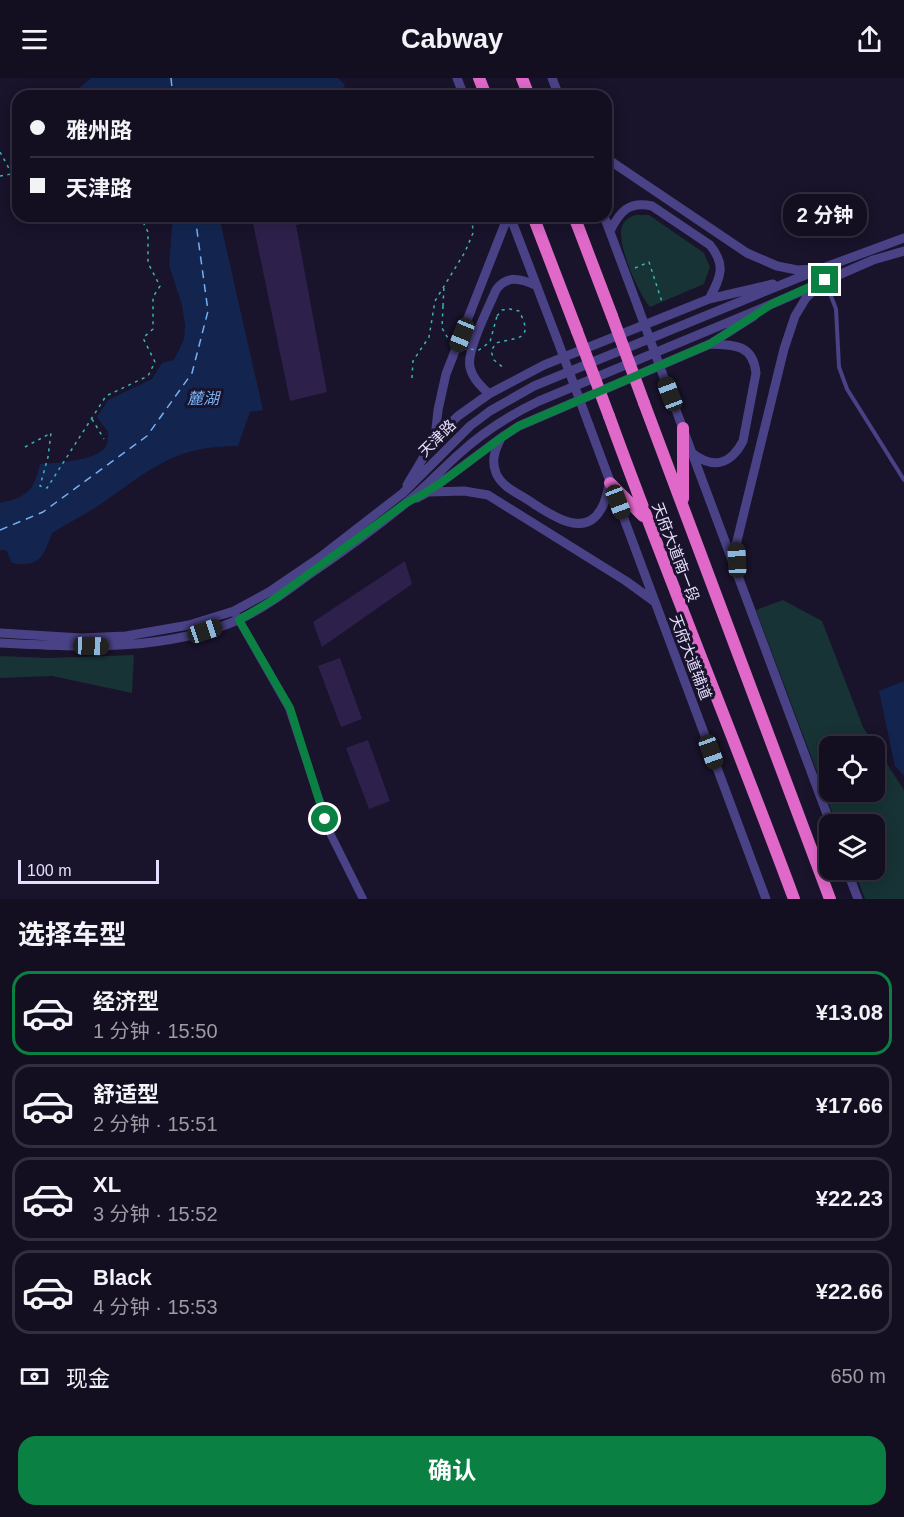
<!DOCTYPE html>
<html lang="zh">
<head>
<meta charset="utf-8">
<style>
	body { margin:0; font-family:Helvetica,"Noto Sans SC",sans-serif; background:#1c1729; color:#f1f3f6; height:100vh; display:flex; flex-direction:column; font-size:22px; white-space:nowrap }
	* { box-sizing:border-box; margin:0 }
	p { font-size:20px; color:#9d9ca5 }
	.icon { flex:none; width:33px; height:33px; fill:none; stroke:currentColor; stroke-width:2; stroke-linecap:round; stroke-linejoin:round }
	.map { position:relative; height:821px; overflow:hidden }
	.sheet { display:flex; flex-direction:column; background:#130e20; flex:1 }
	.sheet>* { flex:none }
	.hud { position:absolute; left:12px; top:12px; width:600px; height:132px; border-radius:18px; box-shadow:0 3px 15px #0003,0 0 0 2px #322e3e; display:grid; align-content:center; height:132px; padding:0 18px; background:#130e20 }
	.fabs { position:absolute; left:819px; top:658px; display:grid; gap:12px }
	.fabs a { display:grid; place-items:center; width:66px; height:66px; border-radius:12px; background:#130e20; box-shadow:0 3px 15px #0003,0 0 0 2px #322e3e; font-size:30px }
	.scale { position:absolute; left:18px; bottom:15px; width:141px; box-sizing:border-box; padding-left:6px; border:3px solid #e5dffd; border-top:0; font-size:16px; line-height:21px; white-space:nowrap; color:#e5dffd; -webkit-text-stroke:4px #19132b; paint-order:stroke }
	.end { position:absolute; width:27px; height:27px; margin:-14px; border:8px solid #0b8043; background:#fff; box-shadow:0 0 0 3px #fff }
	.from { border-radius:50% }
	.bubble { position:absolute; height:42px; border-radius:18px; background:#130e20; box-shadow:0 3px 15px #0003,0 0 0 2px #322e3e; font-size:20px; font-weight:700; line-height:42px; text-align:center }
	.car { position:absolute; width:18px; height:36px; margin:-18px -9px; border-radius:8px; box-shadow:0 0 4px 2px #0007; background:linear-gradient(#222 24%,#8ab4d8 0 40%,#222 0 76%,#8ab4d8 0 86%,#222 0) }
	.hud b { display:flex; align-items:center; gap:21px; height:57px; font-size:22px }
	.hud b+b { border-top:2px solid #322e3e }
	.hud i { width:15px; height:15px; background:#f1f3f6 }
	ul { padding:0; list-style:none }
	li { display:flex; align-items:center; gap:18px; height:84px; margin:0 12px 9px; padding:0 6px; border:3px solid #322e3e; border-radius:18px }
	li div { flex:1 }
	li b { display:block; font-size:22px }
	li em { font-style:normal; font-weight:700 }
	li.selected { border-color:#0b8043 }
	li>.icon { width:54px; height:54px; stroke-width:1.5 }
	h2 { padding:0 18px; font-size:27px; line-height:72px }
	.pay { display:flex; align-items:center; gap:15px; height:66px; padding:0 18px; font-size:22px }
	.pay p { margin-inline-start:auto }
	.button { display:flex; gap:12px; margin-top:auto; padding:12px 18px }
	.button a { flex:1; height:69px; border-radius:18px; background:#0b8043; color:#fff; font-size:24px; font-weight:700; line-height:69px; text-align:center }
	header { display:flex; justify-content:space-between; align-items:center; height:78px; padding:0 18px; background:#130e20; font-size:27px; font-weight:700 }
	.map>svg:first-child { display:block }
</style>
</head>
<body>
<header><svg class="icon" aria-label="menu" viewBox="0 0 24 24"><path d="M4 6h16M4 12h16M4 18h16"/></svg>Cabway<svg class="icon" aria-label="share" viewBox="0 0 24 24"><path d="M12 15V3M7 8l5-5 5 5M5 13v7h14v-7"/></svg></header>
<div class="map">
<svg width="904" height="821" viewBox="0 0 904 821">
	<rect width="100%" height="100%" fill="#19132b"/>
	<path fill="#173335" fill-rule="evenodd" d="M636,137H649L704,175L710,189L704,206L650,229C639,217 616,165 622,149C624,142 629,139 636,137Z
		M783,522L822,543L863,649L904,712V821H865L854,792H874V747H837L756,532ZM830,669H874V714H830Z
		M134,577L132,615L52,598L0,600V578L48,580Z"/>
	<path fill="#13254f" d="M91,0H338L345,7L338,18H70Z
		M173,138H219L263,332L250,334L238,368C177,368 155,388 108,421C90,434 70,444 52,455C44,478 39,490 12,485L6,472H0V425C27,419 34,413 40,386C55,385 98,383 106,368C108,364 108,359 108,354L97,339L108,322L152,301L162,285L174,282L184,261L185,247L182,227L169,187Z
		M904,603V698L895,688L879,613Z"/>
	<g fill="none" stroke-linecap="round" stroke-linejoin="round">
		<path stroke="#75b0f5" stroke-width="1.5" stroke-dasharray="8 6" stroke-linecap="butt" d="M171,0L172,10L175,18
			M0,452L43,434L147,358L192,295L208,233L195,138"/>
	</g>
	<path fill="#2d214b" d="M282,138H322V142L296,147L327,314L290,323L253,145Z
		M405,483L412,506L322,569L313,544Z
		M340,580L362,641L341,649L318,588Z
		M368,662L390,723L369,731L346,670Z"/>
	<g fill="none" stroke-linecap="round" stroke-linejoin="round">
		<path stroke="#3ab4b6" stroke-width="1.5" stroke-dasharray="3 4.5" stroke-linecap="butt" d="M0,74L12,96L18,102
			M0,98L11,96
			M635,190L649,184L662,224
			M443,228L444,208
			M497,238L502,232L510,231L519,233C535,263 517,259 496,265L491,273L494,282L505,291
			M412,300L413,283L429,259L435,223L465,174L473,155L472,138
			M92,341L104,361
			M25,369L51,355L48,379L40,408L47,410L106,318L148,298L155,284L143,260L153,251V219L160,208L148,185V154L140,138"/>
		<path stroke="#4a4286" stroke-width="4" d="M821,192L836,231L839,289L847,311L904,402"/>
		<path stroke="#4a4286" stroke-width="8" d="M236,537L289,630L331,757L363,821"/>
		<path stroke="#4a4286" stroke-width="9" d="M457,0L464,18
			M552,0L559,18
			M606,80L747,175L777,188L797,192L815,191
			M510,138L557,261
			M604,138L638,229
			M610,153C620,133 629,123 652,128L710,167C727,188 720,200 709,221
			M489,316C481,308 472,300 470,289C466,273 489,229 496,212C507,196 522,201 537,208
			M670,316L831,747
			M589,347L766,821
			M435,360L438,332L446,296L508,138
			M501,360C495,372 491,382 496,395C501,408 517,415 528,422C547,434 584,463 601,431C606,424 607,413 610,405
			M692,375C714,392 731,386 743,363L756,295C753,266 734,267 710,266
			M407,407L435,360L458,338L489,316L544,287L709,221L773,206
			M428,414L464,413L488,417L626,503L655,524
			M417,420L428,414L502,359L519,348L710,266L754,238
			M738,489L736,467L784,271L795,238L806,220L819,207
			M0,555L82,560L126,558L189,547L234,533L269,514L319,480L403,415L470,348L490,333L534,308L820,191L904,160
			M0,565C80,569 163,574 238,542C263,531 285,514 307,498C341,475 374,451 406,425C425,410 441,392 459,376C483,354 510,337 539,323L772,226L873,182L904,173
			M847,792L858,821"/>
		<path stroke="#e068c9" stroke-width="12" d="M479,0L486,18
			M522,0L529,18
			M533,138L577,253
			M574,138L612,238
			M644,325L830,821
			M609,338C668,500 734,659 794,821
			M610,405L643,438
			M683,421V350"/>
		<path stroke="#3ab4b6" stroke-width="1.5" stroke-dasharray="3 4.5" stroke-linecap="butt" d="M443,228L442,250L449,262L466,271L479,272L490,264L497,238"/>
		<path stroke="#4a4286" stroke-width="9" d="M638,229L670,316
			M557,261L589,347"/>
		<path stroke="#e068c9" stroke-width="12" d="M612,238L644,325
			M577,253L609,338"/>
	</g>
	<g fill="none" stroke-linecap="round" stroke-linejoin="round">
		<path stroke="#0b8043" stroke-width="8" d="M325,741L290,630L239,542L273,522L406,425C448,405 480,372 519,348L710,266L772,226L825,202"/>
	</g>
	<g text-anchor="middle" dominant-baseline="central" stroke-width="6" stroke-linejoin="round" paint-order="stroke">
		<g font-size="15" fill="#e5dffd" stroke="#19132b">
			<text transform="translate(437 360) rotate(-45)">天津路</text>
			<text transform="translate(676 474) rotate(69)">天府大道南一段</text>
			<text transform="translate(691 579) rotate(69)">天府大道辅道</text>
		</g>
		<g font-size="16" font-style="italic" fill="#75b0f5" stroke="#19132b">
			<text x="203" y="320">麓湖</text>
		</g>
	</g>
</svg>
<div class="fabs">
<a><svg class="icon" aria-label="locate" viewBox="0 0 24 24"><circle cx="12" cy="12" r="6"/><path d="M12 2v4M12 18v4M2 12h4M18 12h4"/></svg></a>
<a><svg class="icon" aria-label="layers" viewBox="0 0 24 24"><path d="M12 4l9 5-9 5-9-5zM3 14l9 5 9-5"/></svg></a>
</div>
<div class="scale">100 m</div>
<i class="end from" style="left:325px;top:741px"></i>
<i class="end" style="left:825px;top:202px"></i>
<div class="bubble" style="left:783px;top:116px;width:84px">2 分钟</div>
<i class="car" style="left:462px;top:257px;rotate:202deg"></i>
<i class="car" style="left:670px;top:316px;rotate:339deg"></i>
<i class="car" style="left:618px;top:424px;rotate:159deg"></i>
<i class="car" style="left:737px;top:482px;rotate:357deg"></i>
<i class="car" style="left:205px;top:553px;rotate:71deg"></i>
<i class="car" style="left:91px;top:568px;rotate:92deg"></i>
<i class="car" style="left:711px;top:674px;rotate:160deg"></i>
<div class="hud">
<b><i class="from"></i>雅州路</b>
<b><i></i>天津路</b>
</div>
</div>
<section class="sheet">
<h2>选择车型</h2>
<ul>
<li class="selected"><svg class="icon" aria-label="car" viewBox="0 0 24 24"><path d="M5 17H2v-5l4-1 3-4h7l3 4 3 1v5h-3M9 17h6M6 11h13"/><circle cx="7" cy="17" r="2"/><circle cx="17" cy="17" r="2"/></svg><div><b>经济型</b><p>1 分钟 · 15:50</p></div><em>¥13.08</em></li>
<li><svg class="icon" aria-label="car" viewBox="0 0 24 24"><path d="M5 17H2v-5l4-1 3-4h7l3 4 3 1v5h-3M9 17h6M6 11h13"/><circle cx="7" cy="17" r="2"/><circle cx="17" cy="17" r="2"/></svg><div><b>舒适型</b><p>2 分钟 · 15:51</p></div><em>¥17.66</em></li>
<li><svg class="icon" aria-label="car" viewBox="0 0 24 24"><path d="M5 17H2v-5l4-1 3-4h7l3 4 3 1v5h-3M9 17h6M6 11h13"/><circle cx="7" cy="17" r="2"/><circle cx="17" cy="17" r="2"/></svg><div><b>XL</b><p>3 分钟 · 15:52</p></div><em>¥22.23</em></li>
<li><svg class="icon" aria-label="car" viewBox="0 0 24 24"><path d="M5 17H2v-5l4-1 3-4h7l3 4 3 1v5h-3M9 17h6M6 11h13"/><circle cx="7" cy="17" r="2"/><circle cx="17" cy="17" r="2"/></svg><div><b>Black</b><p>4 分钟 · 15:53</p></div><em>¥22.66</em></li>
</ul>
<div class="pay"><svg class="icon" aria-label="cash" viewBox="0 0 24 24"><path d="M3 7h18v10H3z"/><circle cx="12" cy="12" r="2"/></svg>现金<p>650 m</p></div>
<div class="button"><a>确认</a></div>
</section>
</body>
</html>
